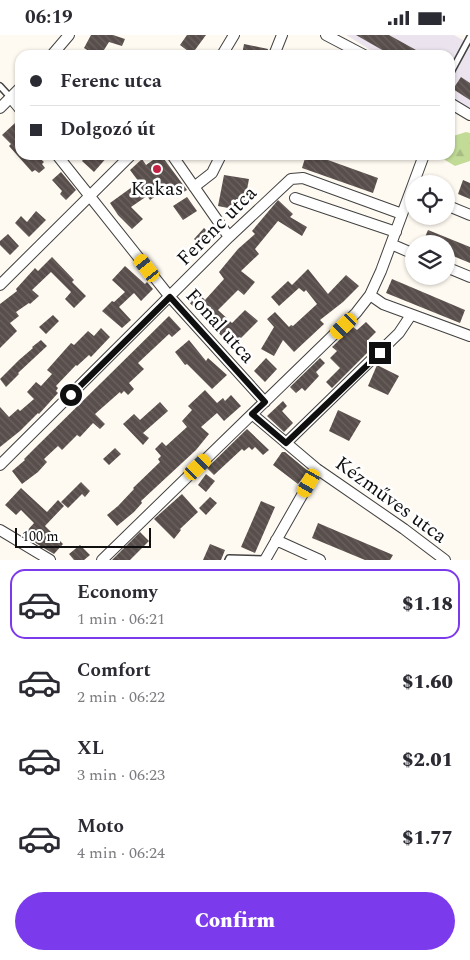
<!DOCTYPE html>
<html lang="en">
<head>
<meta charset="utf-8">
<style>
	body { margin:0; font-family:Spectral,serif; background:#f7f7f7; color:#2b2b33; height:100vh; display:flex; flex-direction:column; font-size:19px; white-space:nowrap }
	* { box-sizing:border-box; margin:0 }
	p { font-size:16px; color:#7c7c81 }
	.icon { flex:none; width:28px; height:28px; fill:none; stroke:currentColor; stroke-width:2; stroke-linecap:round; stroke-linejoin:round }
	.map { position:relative; height:525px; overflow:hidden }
	.side { display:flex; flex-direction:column; background:#fff; flex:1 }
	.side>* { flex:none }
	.hud { position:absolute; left:15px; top:15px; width:440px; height:110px; border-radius:15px; box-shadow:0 1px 4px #0004; display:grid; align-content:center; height:110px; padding:0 15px; background:#fff }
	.fabs { position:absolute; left:405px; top:140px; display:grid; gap:10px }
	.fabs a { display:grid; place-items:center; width:50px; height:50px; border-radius:50%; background:#fff; box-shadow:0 1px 4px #0004; font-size:25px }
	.scale { position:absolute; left:15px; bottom:12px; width:136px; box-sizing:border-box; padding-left:5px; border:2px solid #0f0f0f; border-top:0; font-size:14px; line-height:18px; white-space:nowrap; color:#0f0f0f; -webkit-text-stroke:4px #fff; paint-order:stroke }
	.end { position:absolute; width:22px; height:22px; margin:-11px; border:6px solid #0f0f0f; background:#fff; box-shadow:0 0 0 2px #fff }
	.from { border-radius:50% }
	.car { position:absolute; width:15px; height:30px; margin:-15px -8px; border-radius:6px; box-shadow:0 0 4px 1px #0007; background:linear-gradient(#f5c518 24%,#345 0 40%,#f5c518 0 76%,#345 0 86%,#f5c518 0) }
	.hud b { display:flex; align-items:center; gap:18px; height:48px; font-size:19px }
	.hud b+b { border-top:1px solid #e1e1e2 }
	.hud i { width:12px; height:12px; background:#2b2b33 }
	ul { padding:9px 0 0; list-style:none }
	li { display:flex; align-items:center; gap:15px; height:70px; margin:0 10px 8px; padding:0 5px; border:2px solid transparent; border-radius:15px }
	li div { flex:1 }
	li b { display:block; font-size:19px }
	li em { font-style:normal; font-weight:800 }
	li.on { border-color:#7c3aed }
	li>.icon { width:45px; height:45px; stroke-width:1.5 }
	.cta { display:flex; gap:10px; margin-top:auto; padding:10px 15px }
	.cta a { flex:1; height:58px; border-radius:30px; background:#7c3aed; color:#fff; font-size:20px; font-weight:800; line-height:58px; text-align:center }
	.status { display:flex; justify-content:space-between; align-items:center; height:35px; padding:0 25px; background:#fff; direction:ltr }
	.status svg { height:14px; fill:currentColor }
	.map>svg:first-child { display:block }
</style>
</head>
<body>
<div class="status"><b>06:19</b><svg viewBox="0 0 49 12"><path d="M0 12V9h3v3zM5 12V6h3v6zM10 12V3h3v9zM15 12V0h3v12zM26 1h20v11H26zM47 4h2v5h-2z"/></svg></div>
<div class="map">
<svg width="470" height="525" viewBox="0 0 470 525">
	<defs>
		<pattern id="forest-firs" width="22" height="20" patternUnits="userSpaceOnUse" patternTransform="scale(1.25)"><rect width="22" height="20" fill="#c2dc98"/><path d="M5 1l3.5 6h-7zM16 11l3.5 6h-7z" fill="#a6bc82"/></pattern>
		<pattern id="building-back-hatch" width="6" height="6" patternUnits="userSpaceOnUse" patternTransform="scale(1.25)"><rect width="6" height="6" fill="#584e4b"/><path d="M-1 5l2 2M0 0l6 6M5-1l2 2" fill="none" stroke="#6b6361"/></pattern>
	</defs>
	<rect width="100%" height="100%" fill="#fffaf1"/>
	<path fill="#ebe3ed" d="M346,0H454L470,9V74L450,62V20H379Z"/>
	<path fill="url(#forest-firs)" d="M466,97L470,98V126L455,131L445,125L442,120H450V102Z"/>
	<path fill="url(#building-back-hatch)" d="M91,0H113L125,4L122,11L109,7L102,18L98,15L95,20L84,13Z
		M187,0H206L192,19L180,10Z
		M356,0H389L425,20H391Z
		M244,9L268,14L267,20H242Z
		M461,42L470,48V65L453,54Z
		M15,88L20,93V120H37L44,127L42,129L45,133L39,138L35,135L32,137L9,111L11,109L2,100Z
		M87,120H109L94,137L82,126Z
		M160,120H161L187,155L179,160L172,150L150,165L147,161L131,172L143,184L132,194L118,180L110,168L139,147L130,135L142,124L146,130Z
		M306,120H314L378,143L373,158L302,133Z
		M61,137L76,155L66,165L60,159L62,156L52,145Z
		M224,140L249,144L243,176L218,171Z
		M463,145L470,148V164L458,159Z
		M187,162L197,176L183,185L173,171Z
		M278,165L293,179L290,182L307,192L302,201L278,186L255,214L259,219L241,236L255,247L244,260L238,255L218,275L232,288L245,275L258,286L232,312L186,264L196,255L205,265L224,244L219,237L238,214L255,199L252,196Z
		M36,176L46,185L29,202L15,188L21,181L27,187Z
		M204,193L212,201L203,212L194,204Z
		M428,195L470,212V228L446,218V209H422Z
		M8,199L19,211L10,220L0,210V206Z
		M52,222L74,245L72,247L86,261L74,273L65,264L71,257L51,237L32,255L39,261L30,269L29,268L16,277L19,281L10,288L17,296L0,313V269L17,256L16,254L35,233L38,236Z
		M125,231L145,249L147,247L153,254L141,266L134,258L119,272L131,285L122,293L102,276L112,266L114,267L125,257L112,245Z
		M308,234L328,259L346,240L359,251L343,267L320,285L324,289L294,317L283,305L274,321L261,314L274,292L267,284L275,277L289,292L291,290L293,291L317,269L306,255L304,257L299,253L279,271L271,262L288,246L292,250Z
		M392,244L465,275L460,288L386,258Z
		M53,280L59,286L46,299L39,292Z
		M169,281L181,294L172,302L169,299L138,328L144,334L129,348L134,354L128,360L124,356L121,359L120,357L95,379L105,389L100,394L93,388L80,402L77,400L62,415L58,411L44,424L47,427L38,437L22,449L12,436L25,425L24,424L34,414Z
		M366,287L376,297L368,305L374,311L332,353L326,347L340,333L330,323L337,316L332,312L353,292L357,295Z
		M101,293L110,302L91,322L89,320L77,331L76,330L56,351L58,353L56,356L58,358L39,379L38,378L20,396L0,412V372L9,382L18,374L20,376L34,364L27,357L36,347L41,351L52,339L47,335L71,308L74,310L88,296L94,301Z
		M41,305L47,311L18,338L19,339L6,352L0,344L19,325L33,313L32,312Z
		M189,305L206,326L208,323L227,340L212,354L187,329L185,330L175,317Z
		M266,323L277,334L265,347L254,336Z
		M320,323L325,328L316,337L319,341L305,356L302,353L296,358L290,352Z
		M377,330L399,341L388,360L368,351Z
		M205,355L217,368L223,363L225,366L231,360L241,371L224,386L217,378L201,392L209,399L196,415L141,466L142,468L134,477L117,491L107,480L118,471L134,454L133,453L160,427L158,424L161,421L155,414L162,407L166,411L187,392L182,386L192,375L188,371Z
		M283,366L287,371L282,376L293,388L284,397L267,381Z
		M160,367L168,376L143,398L149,403L143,410L123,389L134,379L140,385Z
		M338,375L361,386L349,406L329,396Z
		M247,394L269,415L263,420L255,412L252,415L249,412L244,416L242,414L214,440L207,433Z
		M115,413L121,419L109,430L103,424Z
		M282,417H285L308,436L298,449L273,430Z
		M206,439L215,446L206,457L198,450Z
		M81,447L90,456L85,462L82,459L68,473L61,467Z
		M21,453L47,477L58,465L64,471L45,491L63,509L54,519L37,509L25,498L34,488L21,475L16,480L5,470Z
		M182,459L198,477L180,494L181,495L174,504L154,484Z
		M210,462L217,468L206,480L199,473Z
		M261,466L275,472L255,518L241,512Z
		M318,488L393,520L390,525H365L312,503Z
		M140,497L149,506L130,525H112Z
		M210,509L225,515L221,525H203Z
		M80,510L90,520L84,525H74L69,519Z"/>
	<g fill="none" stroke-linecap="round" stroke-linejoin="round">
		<g stroke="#424242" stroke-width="8">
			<path id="service" d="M450,39L470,2
				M0,51L11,63
				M228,525L229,523L265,524"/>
		</g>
		<g stroke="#424242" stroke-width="12">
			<path id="minor" d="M326,0L364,20
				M52,20L69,0
				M222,20L234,0
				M274,20L282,0
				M11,63L20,74
				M450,68L470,80
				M0,73L20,53
				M57,120L170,262L265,367
				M172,120L229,202
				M194,152L212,138L221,120
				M295,163L396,197
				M446,170L470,180
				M391,209L414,219
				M446,232L470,242
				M0,250L131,120
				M370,260L383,269L470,301
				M252,379L317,434L404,494L445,525
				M286,408L399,298L411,280
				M0,430L229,202L291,144L303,143L402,179
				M0,495L50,525
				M276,505L320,525
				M102,525L356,278L370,260L381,236L424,120
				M265,525L317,434"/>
		</g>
		<use href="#service" stroke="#fff" stroke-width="5"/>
		<use href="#minor" stroke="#fff" stroke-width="10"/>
	</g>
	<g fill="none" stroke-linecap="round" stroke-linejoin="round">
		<path stroke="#0f0f0f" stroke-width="6" d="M71,360L170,262L265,367L252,379L286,408L380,318"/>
	</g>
	<circle fill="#c32245" stroke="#fff" stroke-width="2" cx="157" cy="134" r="5"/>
	<g text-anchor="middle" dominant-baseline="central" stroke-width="5" stroke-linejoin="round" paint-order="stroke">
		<g font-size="20" fill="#0f0f0f" stroke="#fff">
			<text x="157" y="154">Kakas</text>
		</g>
		<g font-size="20" fill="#0f0f0f" stroke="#fff">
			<text transform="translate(217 191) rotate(-45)">Ferenc utca</text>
			<text transform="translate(220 291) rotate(48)">Fonal utca</text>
			<text transform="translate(391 465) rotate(36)">Kézműves utca</text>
		</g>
	</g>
</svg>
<div class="fabs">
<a><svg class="icon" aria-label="locate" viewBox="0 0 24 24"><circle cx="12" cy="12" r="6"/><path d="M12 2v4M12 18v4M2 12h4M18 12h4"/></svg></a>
<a><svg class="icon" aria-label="layers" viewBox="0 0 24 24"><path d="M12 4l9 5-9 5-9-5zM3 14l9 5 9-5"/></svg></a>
</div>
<div class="scale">100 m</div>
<i class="end from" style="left:71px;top:360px"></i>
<i class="end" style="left:380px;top:318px"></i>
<i class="car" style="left:147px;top:233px;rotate:322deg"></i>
<i class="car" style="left:344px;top:291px;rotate:226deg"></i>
<i class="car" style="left:198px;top:432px;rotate:46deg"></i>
<i class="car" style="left:309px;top:448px;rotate:210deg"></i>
<div class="hud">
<b><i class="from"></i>Ferenc utca</b>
<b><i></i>Dolgozó út</b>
</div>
</div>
<section class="side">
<ul>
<li class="on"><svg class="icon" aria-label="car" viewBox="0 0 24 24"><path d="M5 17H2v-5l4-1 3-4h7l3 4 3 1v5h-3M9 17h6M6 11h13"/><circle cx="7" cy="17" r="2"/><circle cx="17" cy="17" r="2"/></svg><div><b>Economy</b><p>1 min · 06:21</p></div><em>$1.18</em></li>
<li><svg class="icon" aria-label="car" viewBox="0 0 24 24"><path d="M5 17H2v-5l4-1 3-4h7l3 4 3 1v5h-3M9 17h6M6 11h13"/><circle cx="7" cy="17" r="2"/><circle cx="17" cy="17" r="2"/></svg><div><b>Comfort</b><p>2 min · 06:22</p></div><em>$1.60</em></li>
<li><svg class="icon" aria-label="car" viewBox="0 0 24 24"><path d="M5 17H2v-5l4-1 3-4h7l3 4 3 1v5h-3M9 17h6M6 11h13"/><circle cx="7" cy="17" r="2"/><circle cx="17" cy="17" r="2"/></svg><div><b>XL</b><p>3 min · 06:23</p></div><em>$2.01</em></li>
<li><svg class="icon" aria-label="car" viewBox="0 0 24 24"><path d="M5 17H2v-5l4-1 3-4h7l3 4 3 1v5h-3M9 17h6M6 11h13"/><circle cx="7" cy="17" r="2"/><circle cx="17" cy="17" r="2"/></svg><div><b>Moto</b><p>4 min · 06:24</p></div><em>$1.77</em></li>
</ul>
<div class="cta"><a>Confirm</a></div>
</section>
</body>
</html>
